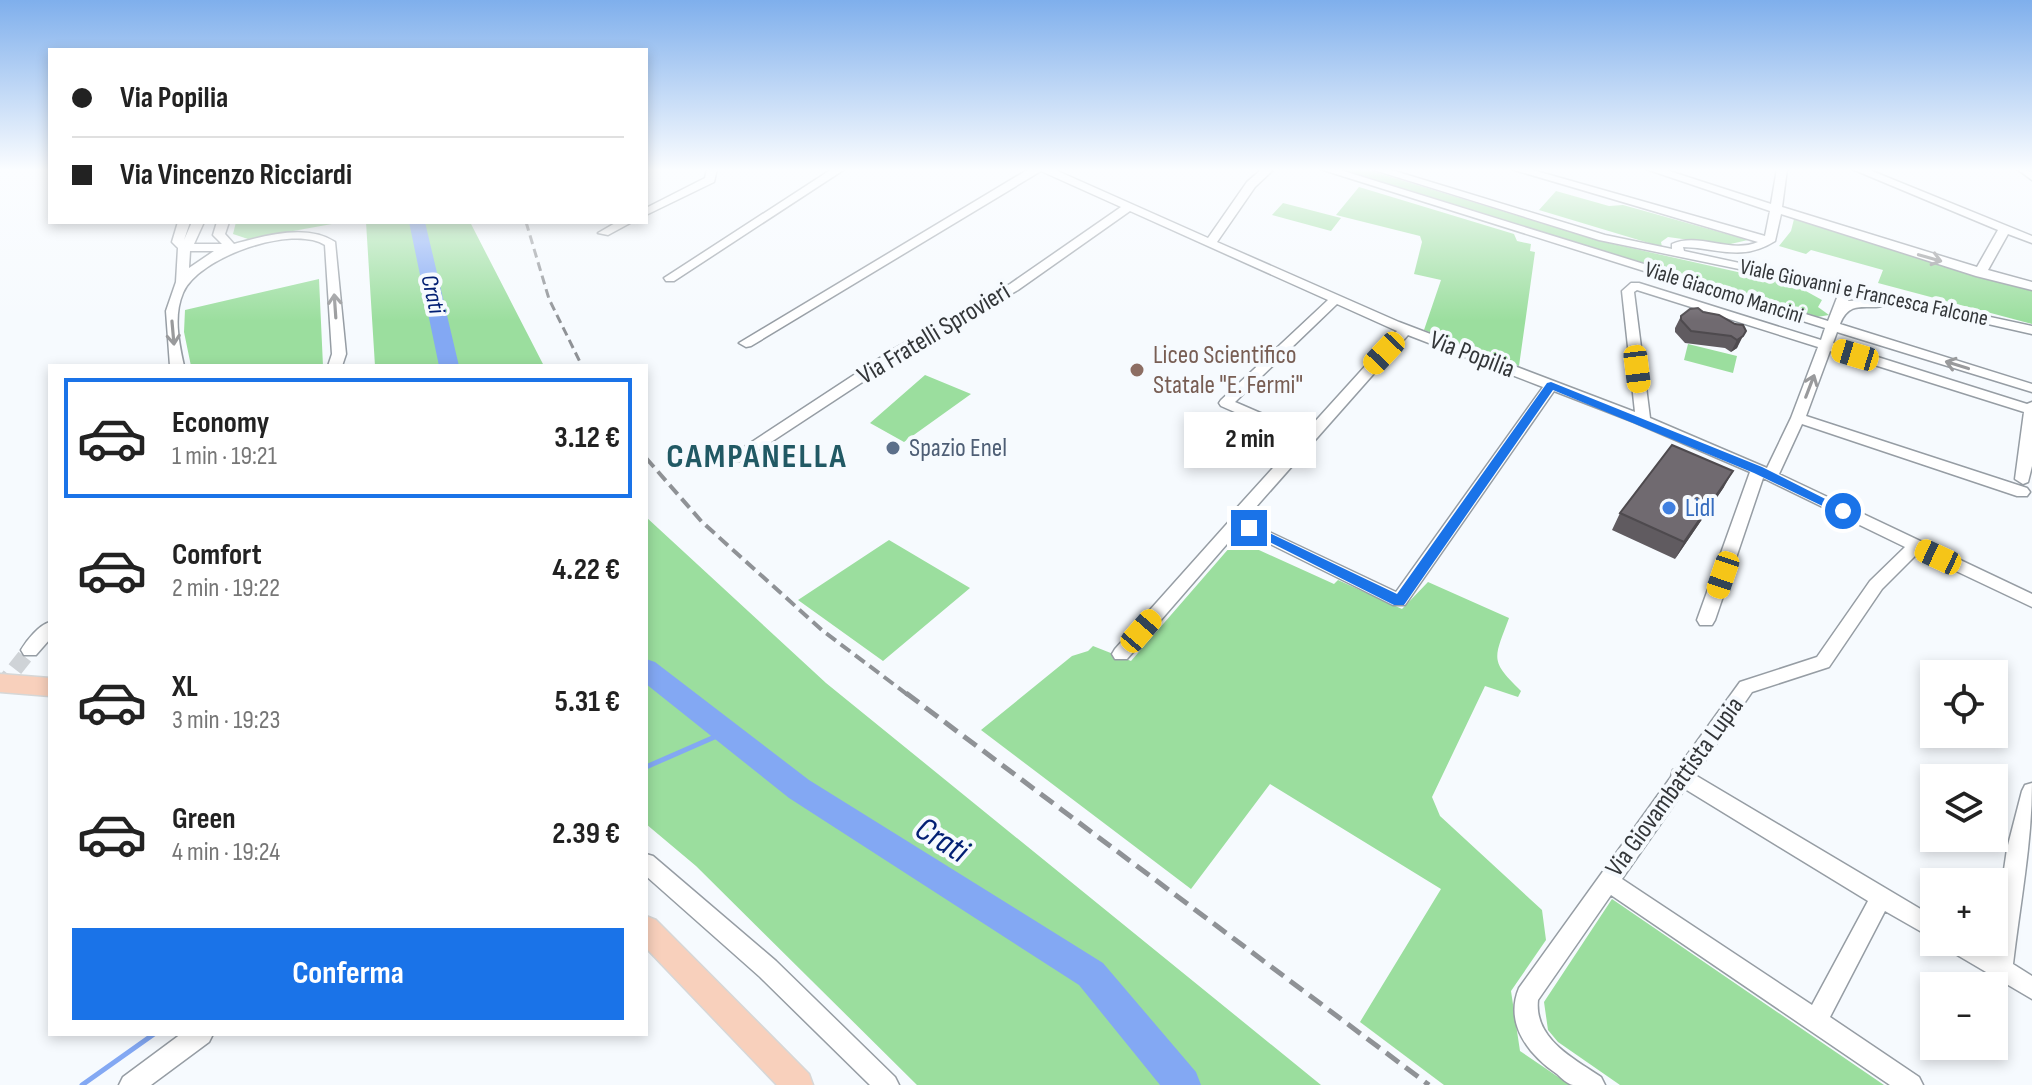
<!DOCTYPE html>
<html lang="it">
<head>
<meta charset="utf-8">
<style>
	body { margin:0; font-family:"Sofia Sans Condensed",sans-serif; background:#f6f6f6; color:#222; height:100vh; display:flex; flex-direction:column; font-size:30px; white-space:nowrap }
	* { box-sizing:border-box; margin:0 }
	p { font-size:26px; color:#767676 }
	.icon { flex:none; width:44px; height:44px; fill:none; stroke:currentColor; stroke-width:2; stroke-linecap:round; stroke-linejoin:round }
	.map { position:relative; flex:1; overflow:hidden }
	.side { position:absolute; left:48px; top:364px; width:600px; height:672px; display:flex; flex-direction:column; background:#fff; border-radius:0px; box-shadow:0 4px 12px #0003 }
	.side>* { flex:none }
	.guide { position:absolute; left:48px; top:48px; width:600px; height:176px; border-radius:0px; box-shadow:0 4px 12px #0003; display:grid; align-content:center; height:176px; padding:0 24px; background:#fff }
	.controls { position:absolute; left:1920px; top:660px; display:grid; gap:16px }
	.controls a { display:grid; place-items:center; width:88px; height:88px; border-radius:0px; background:#fff; box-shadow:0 4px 12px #0003; font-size:40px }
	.end { position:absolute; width:36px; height:36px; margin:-18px; border:10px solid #1a73e8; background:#fff; box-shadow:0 0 0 4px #fff }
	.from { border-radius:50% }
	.bubble { position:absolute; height:56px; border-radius:0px; background:#fff; box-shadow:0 4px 12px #0003; font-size:26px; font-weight:700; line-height:56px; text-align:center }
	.car { position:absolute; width:24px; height:48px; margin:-24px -12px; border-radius:10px; box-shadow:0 0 6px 2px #0007; background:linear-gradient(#f5c518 24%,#345 0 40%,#f5c518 0 76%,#345 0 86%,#f5c518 0) }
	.guide b { display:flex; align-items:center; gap:28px; height:76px; font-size:30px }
	.guide b+b { border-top:2px solid #e0e0e0 }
	.guide i { width:20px; height:20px; background:#222 }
	ul { padding:14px 0 0; list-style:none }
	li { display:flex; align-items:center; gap:24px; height:120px; margin:0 16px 12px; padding:0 8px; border:4px solid transparent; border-radius:0px }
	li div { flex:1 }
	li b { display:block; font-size:30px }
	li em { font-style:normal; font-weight:700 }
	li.current { border-color:#1a73e8 }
	li>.icon { width:72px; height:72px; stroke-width:1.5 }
	.cta { display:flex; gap:16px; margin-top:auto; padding:16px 24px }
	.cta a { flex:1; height:92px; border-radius:0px; background:#1a73e8; color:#fff; font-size:32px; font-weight:700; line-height:92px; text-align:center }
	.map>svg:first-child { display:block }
</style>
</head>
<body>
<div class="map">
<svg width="2032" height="1085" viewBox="0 0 2032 1085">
	<rect width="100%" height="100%" fill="#f6fafe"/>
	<path fill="#9bde9e" d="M1336,169H1365L1600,241L1795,285L1822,300L1818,307L1829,315L1817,317Z
		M1359,187L1514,234L1517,241L1531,244L1530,251L1535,252L1519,366L1424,330L1441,280L1414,274L1422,242L1420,236L1336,215Z
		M1556,191L1609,206L1623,205L1748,240L1726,245L1668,237L1661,242L1662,247L1539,210Z
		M1283,203L1341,218L1331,231L1272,215Z
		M1794,219L1977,276L2032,289V324L1878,283L1883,270L1811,250L1806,254L1779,246L1791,231Z
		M236,222H332V224L248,239L233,234Z
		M366,222H470L544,366H375Z
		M319,279L323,366H191L184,332L185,310Z
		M1688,344L1737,356L1733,373L1684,360Z
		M925,375L971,394L904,442L870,423Z
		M646,517L826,683L1321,1085H917L696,866L646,824Z
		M1237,539L1248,540V545L1334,584L1338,580L1402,609L1428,582L1509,618C1494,659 1489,660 1521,691L1518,697L1485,686L1432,797L1440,816L1542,910L1546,940L1511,991L1520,1051L1570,1085H1444L1360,1022L1441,889L1270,784L1191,889L981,730L1072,656L1088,651L1093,646L1131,661Z
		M889,540L970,588L883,661L798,600Z
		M1612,899L1884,1085H1620L1558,1042L1548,1030L1544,1002Z"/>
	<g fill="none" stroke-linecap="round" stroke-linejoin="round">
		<path stroke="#83a8f3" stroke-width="5" d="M646,767L726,732
			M82,1085L154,1034"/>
		<path fill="#83a8f3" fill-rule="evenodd" d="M409,222H425L459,366H439Z
			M646,659L655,662L809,780L1103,963L1196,1072L1201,1085H1160L1079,985L789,798L646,684Z"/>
		<path stroke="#cfd3d7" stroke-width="16" stroke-dasharray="16 8" stroke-linecap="butt" d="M0,688L30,650"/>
		<g stroke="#969da4" stroke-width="3">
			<path id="minor" d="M707,169H717L714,182L646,215V208L705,178Z
				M832,169H845L674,281H666L664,278Z
				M1029,169H1053L1208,238L1247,182L1262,169H1274L1255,187L1217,242L1399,322L1635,412L1622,291L1631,283H1639L1821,340L1825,328L1320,169H1337L1828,321L1840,290L1599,240L1371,169H1388L1605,235L1672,249V244C1699,232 1730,254 1758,242L1511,169H1529L1765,236L1770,211L1646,169H1663L1771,204L1777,169H1787L1782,207L1977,267L1998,230L1852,169H1867L2032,236V243L2008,234L1988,270L2032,282V290L1976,276L1781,214L1775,241C1742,262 1718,248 1683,247L1684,251L2032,326V334L1891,302C1873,315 1851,295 1840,324L2032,384V392L1837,332L1833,343L2027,404L2032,402V466L2028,482L2023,484L2015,479L2024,412L1830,351L1806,416L2027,488L2030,492L2027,496H2017L1802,424L1779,474L2032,594V607L1918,553L1882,589L1829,667L1752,692L1695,775L1934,917V939L1885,911L1830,1017L1919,1077L1923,1085H1890L1611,895L1538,1000C1534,1039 1573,1058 1601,1077L1605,1085C1595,1085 1582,1085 1573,1085C1568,1084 1561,1078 1557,1074C1529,1055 1504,1024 1519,988L1671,777L1673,770L1677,769L1740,682L1817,657L1870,581L1905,547L1763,478L1715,620L1712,625H1700L1697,620L1750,472L1634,422L1554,391L1405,605H1393L1240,529L1127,659H1115L1112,654L1115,649L1233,517L1234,511L1397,331L1337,304L1235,402L1286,424L1288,427L1286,430H1276L1221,406L1219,403L1221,400L1328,300L1130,211L1018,290L902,356L742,461H732L730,458L732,455L892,350L1010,284L1121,207L1041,171L751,346L746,347L739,343ZM1637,290L1818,347L1791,418L1767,468L1650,418L1634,292ZM1851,293L1878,299L1848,301ZM1408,335L1543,387L1396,592L1265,530L1250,521L1248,516ZM1685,789L1868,901L1812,1005L1622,879Z
				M2017,169L2032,172V180Z
				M178,222H190L184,240L192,222H204L194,244H222L213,235L217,222H229L225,234L234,244C264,236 307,223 335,242L346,354L342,366H328L332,354L325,245C293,224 198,257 183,293C173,316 179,343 184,366H170L166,311L176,282L178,248L172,242ZM190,251H214L189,268Z
				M617,222H632L608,235L598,233Z
				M50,622V639L36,655H24L21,650C27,640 39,625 50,622Z
				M2032,783C2032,843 2020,904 2013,964L2032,976V999L1947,949L1944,942H1975L1992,952L2007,849L2022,791L2025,785Z
				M646,854L653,856L776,961L895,1077L899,1085H870L760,977L646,876Z
				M181,1034H213L209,1042L151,1085H119L123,1077Z"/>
		</g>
		<g stroke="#d6d7d7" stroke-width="3">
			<path id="major" d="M0,674L50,678V696L0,692Z
				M646,916L656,920L809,1074L813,1085H777L646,948Z"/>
		</g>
		<use href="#minor" fill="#fff" fill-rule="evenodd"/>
		<use href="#major" fill="#f8d0bc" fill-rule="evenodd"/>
		<path stroke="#8f9296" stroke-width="3" stroke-dasharray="9 5" stroke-linecap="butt" d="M526,222L549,299L582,366"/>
		<path stroke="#8f9296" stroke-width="4" stroke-dasharray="12 6" stroke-linecap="butt" d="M646,458L702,522L823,631L908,695"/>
		<path stroke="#8f9296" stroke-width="5" stroke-dasharray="16 8" stroke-linecap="butt" d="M906,693L1429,1085"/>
	</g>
	<path fill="#605b60" d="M1703,312L1735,324L1743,325L1737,348L1731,352L1725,348L1685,343L1675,332V328L1681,316Z
		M1724,487L1675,559L1612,530L1620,513Z"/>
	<path fill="#4e4a4e" d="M1743,336L1737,348L1731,352L1737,340Z
		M1733,471L1724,487L1675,559L1684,542Z"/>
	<path fill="#706a70" stroke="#4e4a4e" stroke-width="2" d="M1698,308L1703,312L1719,315L1735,324L1743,325L1746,331L1743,336L1737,340L1731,336L1691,331L1681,320V316L1690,309Z
		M1672,445L1733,471L1684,542L1620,513Z"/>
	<defs><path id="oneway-shaft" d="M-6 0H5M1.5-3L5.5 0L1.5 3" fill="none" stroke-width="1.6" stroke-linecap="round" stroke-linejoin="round" transform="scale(2)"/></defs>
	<g stroke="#999a9c">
		<use href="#oneway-shaft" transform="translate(1930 258) rotate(16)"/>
		<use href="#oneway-shaft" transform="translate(335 306) rotate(-94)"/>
		<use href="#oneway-shaft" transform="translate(173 333) rotate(85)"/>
		<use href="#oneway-shaft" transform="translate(1957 365) rotate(-163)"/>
		<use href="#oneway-shaft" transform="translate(1810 386) rotate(-69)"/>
	</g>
	<linearGradient id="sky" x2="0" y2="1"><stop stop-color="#7fafec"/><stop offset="0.53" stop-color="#fbfdff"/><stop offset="1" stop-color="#fbfdff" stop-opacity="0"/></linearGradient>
	<rect width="2032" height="321" fill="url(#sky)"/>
	<path fill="#1a73e8" d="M1551,382L1762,467L1849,511L1847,514H1839L1754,473L1553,390L1404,605H1394L1242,528L1249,524L1253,525L1397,594L1547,383Z"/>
	<circle fill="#8d6e63" stroke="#f6fafe" stroke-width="3" cx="1137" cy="370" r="8"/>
	<circle fill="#5c6f8a" stroke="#f6fafe" stroke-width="3" cx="893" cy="448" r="8"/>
	<circle fill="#3f7fe0" stroke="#f6fafe" stroke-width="3" cx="1669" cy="508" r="8"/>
	<g text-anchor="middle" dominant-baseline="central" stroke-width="8" stroke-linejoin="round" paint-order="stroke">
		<g font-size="22" fill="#333639" stroke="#f6fafe">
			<text transform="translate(1724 293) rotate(17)">Viale Giacomo Mancini</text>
			<text transform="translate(1864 293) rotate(12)">Viale Giovanni e Francesca Falcone</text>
		</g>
		<g font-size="24" font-style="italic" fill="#032074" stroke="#f6fafe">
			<text transform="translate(433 294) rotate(77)">Crati</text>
		</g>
		<g font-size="26" fill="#333639" stroke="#f6fafe">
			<text transform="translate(934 334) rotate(-31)">Via Fratelli Sprovieri</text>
			<text transform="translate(1472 355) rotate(21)">Via Popilia</text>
			<text transform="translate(1675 787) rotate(-54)">Via Giovambattista Lupia</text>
		</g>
		<g font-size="26" fill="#785e54" stroke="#f6fafe" text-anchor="start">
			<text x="1153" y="355">Liceo Scientifico<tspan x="1153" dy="30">Statale "E. Fermi"</tspan></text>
		</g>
		<g font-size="26" fill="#4e5e75" stroke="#f6fafe" text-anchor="start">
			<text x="909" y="448">Spazio Enel</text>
		</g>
		<g font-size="26" fill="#366cbe" stroke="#f6fafe" text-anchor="start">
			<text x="1685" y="508">Lidl</text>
		</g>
		<g font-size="34" font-weight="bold" letter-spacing="2" fill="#215964" stroke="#f6fafe">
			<text x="757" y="456">CAMPANELLA</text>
		</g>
		<g font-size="34" font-style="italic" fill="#032074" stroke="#f6fafe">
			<text transform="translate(942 840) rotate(32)">Crati</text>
		</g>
	</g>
</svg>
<div class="controls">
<a><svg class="icon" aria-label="locate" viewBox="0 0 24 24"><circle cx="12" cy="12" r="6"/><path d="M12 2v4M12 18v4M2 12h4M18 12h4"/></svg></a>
<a><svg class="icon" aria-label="layers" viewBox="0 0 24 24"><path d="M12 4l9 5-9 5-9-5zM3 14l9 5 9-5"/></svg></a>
<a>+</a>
<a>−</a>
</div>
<i class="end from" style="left:1843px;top:511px"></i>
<i class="end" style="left:1249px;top:528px"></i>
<div class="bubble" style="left:1184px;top:412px;width:132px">2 min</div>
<i class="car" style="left:1384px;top:353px;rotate:223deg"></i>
<i class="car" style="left:1855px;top:355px;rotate:287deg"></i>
<i class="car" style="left:1637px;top:369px;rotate:173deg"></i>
<i class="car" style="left:1938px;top:557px;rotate:295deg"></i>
<i class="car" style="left:1723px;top:575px;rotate:199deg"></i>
<i class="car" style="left:1141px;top:631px;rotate:41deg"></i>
<div class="guide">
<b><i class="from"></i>Via Popilia</b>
<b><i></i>Via Vincenzo Ricciardi</b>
</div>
<section class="side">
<ul>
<li class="current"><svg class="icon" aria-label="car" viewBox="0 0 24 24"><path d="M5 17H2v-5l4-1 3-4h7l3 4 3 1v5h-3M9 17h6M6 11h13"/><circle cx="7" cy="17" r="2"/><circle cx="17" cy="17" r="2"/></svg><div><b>Economy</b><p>1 min · 19:21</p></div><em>3.12 €</em></li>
<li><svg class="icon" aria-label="car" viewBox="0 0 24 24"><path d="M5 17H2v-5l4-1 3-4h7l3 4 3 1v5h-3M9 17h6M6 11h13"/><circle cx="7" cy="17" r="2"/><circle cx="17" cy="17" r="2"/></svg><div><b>Comfort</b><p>2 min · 19:22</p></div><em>4.22 €</em></li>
<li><svg class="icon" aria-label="car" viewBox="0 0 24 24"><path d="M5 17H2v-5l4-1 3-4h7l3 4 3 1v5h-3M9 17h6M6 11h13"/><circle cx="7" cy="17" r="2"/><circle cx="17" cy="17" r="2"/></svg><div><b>XL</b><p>3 min · 19:23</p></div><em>5.31 €</em></li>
<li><svg class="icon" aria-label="car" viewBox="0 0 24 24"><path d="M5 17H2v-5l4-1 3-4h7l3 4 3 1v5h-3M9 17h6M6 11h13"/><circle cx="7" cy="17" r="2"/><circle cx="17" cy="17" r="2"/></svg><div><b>Green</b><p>4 min · 19:24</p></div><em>2.39 €</em></li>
</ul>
<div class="cta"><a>Conferma</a></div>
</section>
</div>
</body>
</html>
